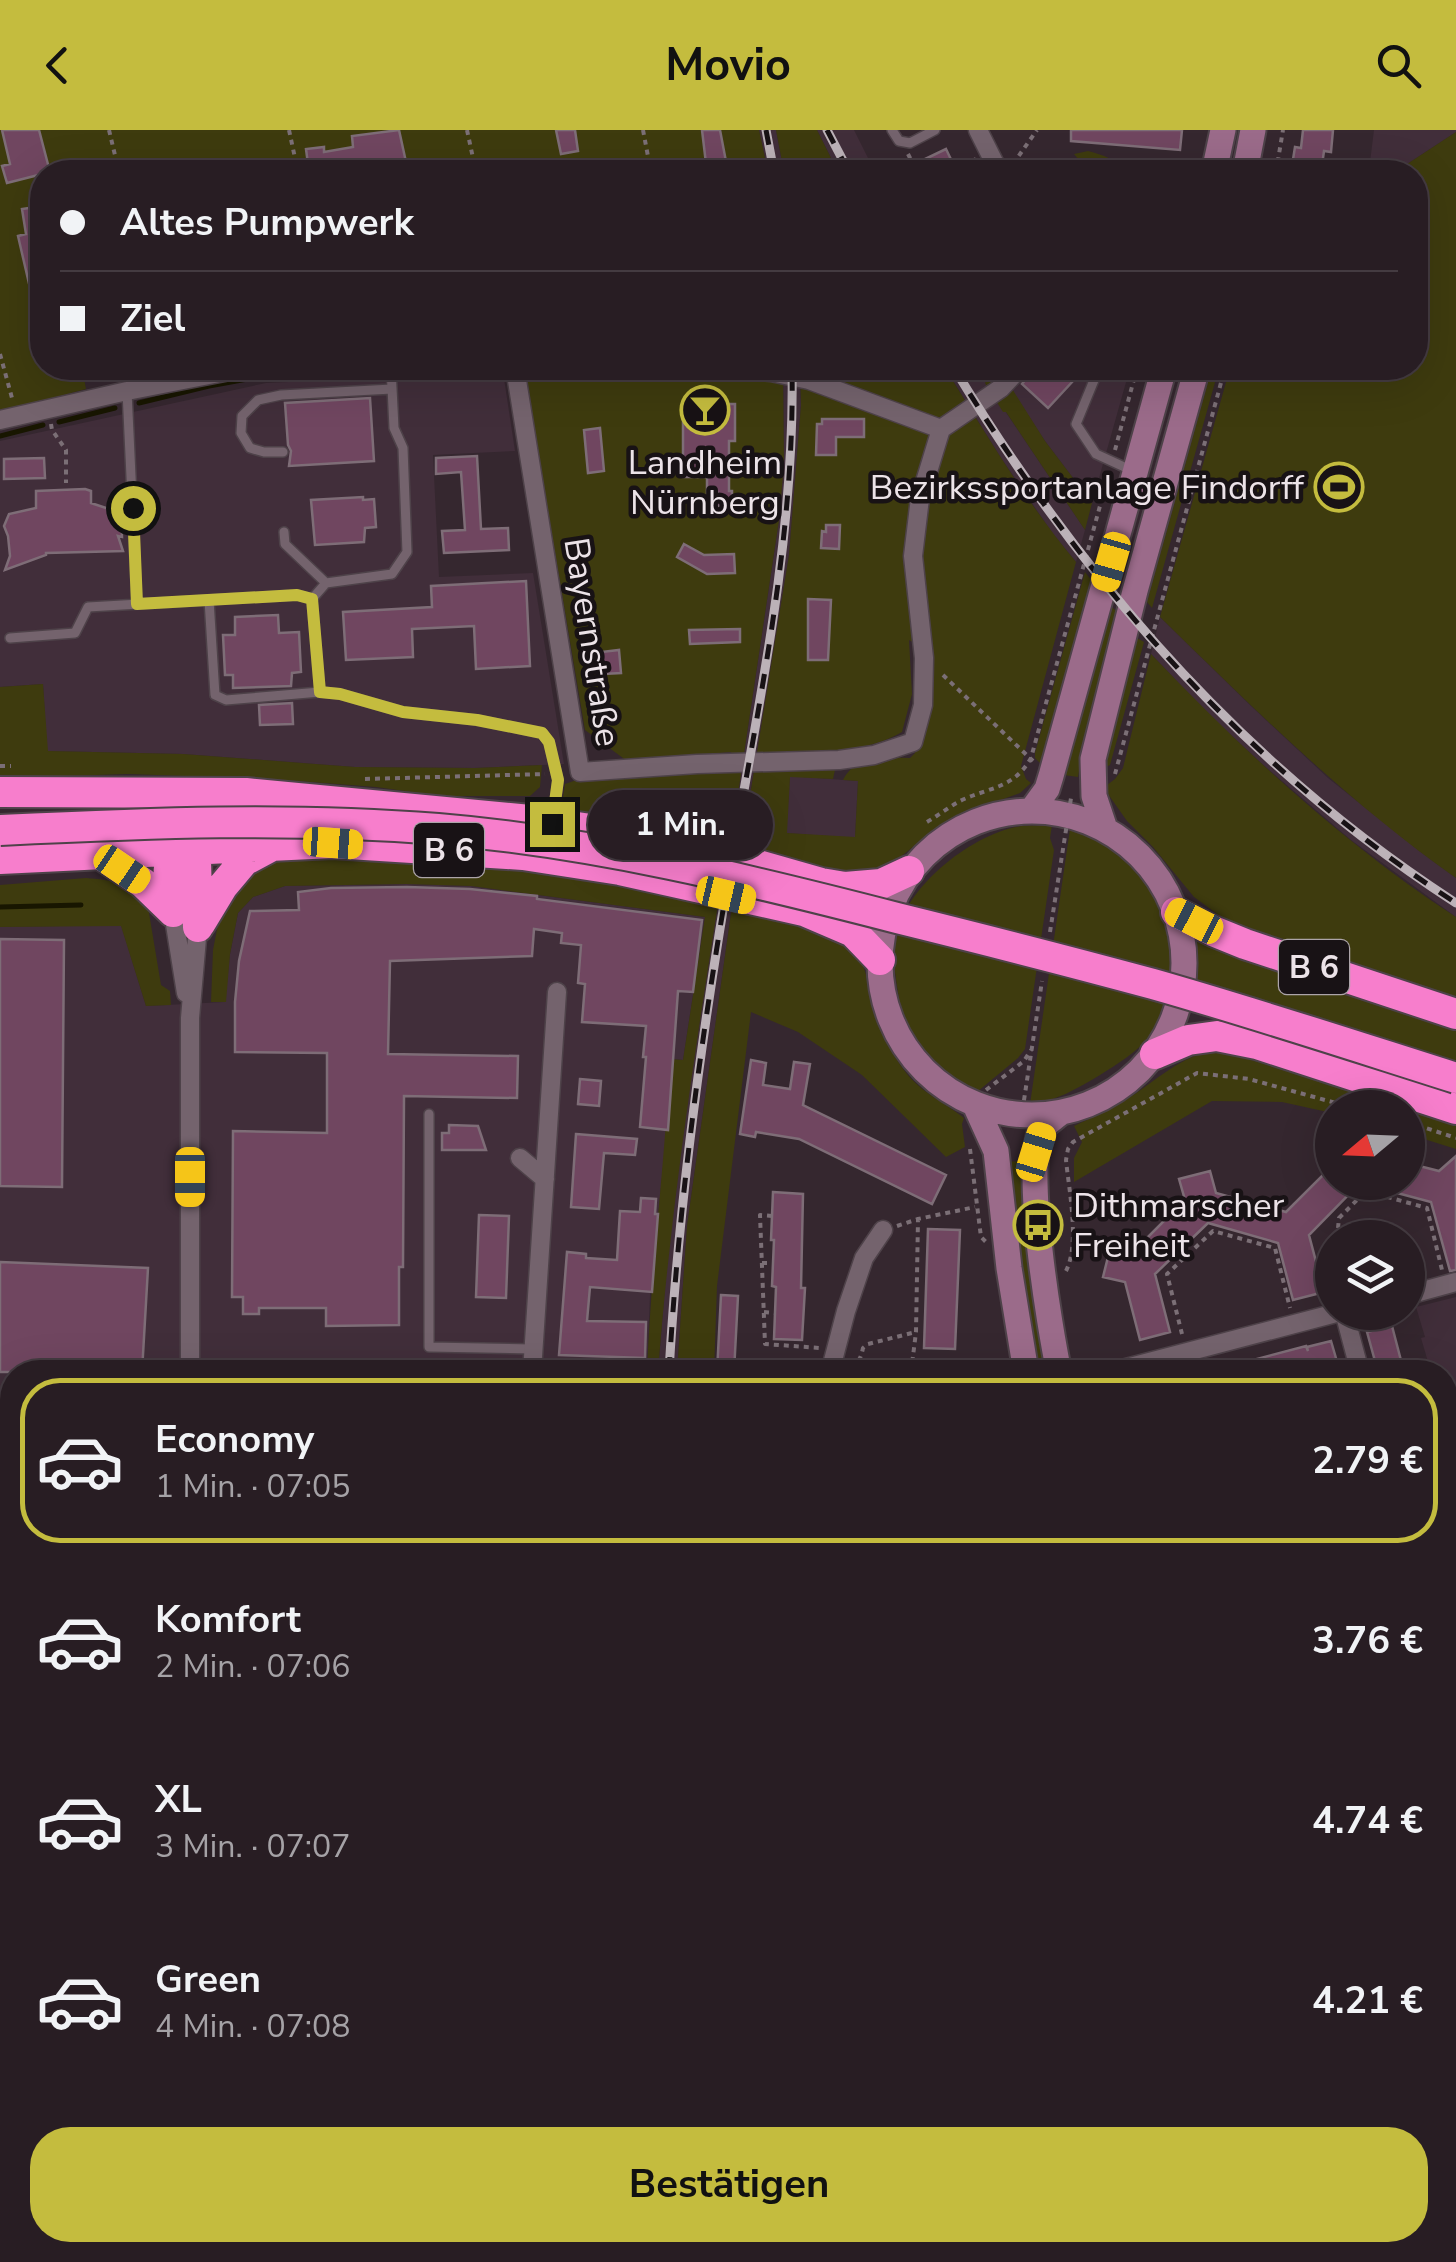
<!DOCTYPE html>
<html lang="de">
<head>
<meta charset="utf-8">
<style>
	body { margin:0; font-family:"Nunito Sans",sans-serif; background:#30262b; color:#f1f3f6; height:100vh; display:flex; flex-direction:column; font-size:38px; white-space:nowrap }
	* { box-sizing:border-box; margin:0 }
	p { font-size:32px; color:#a5a2a6 }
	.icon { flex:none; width:55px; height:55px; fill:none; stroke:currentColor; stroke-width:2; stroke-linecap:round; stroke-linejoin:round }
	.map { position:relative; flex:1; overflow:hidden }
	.sheet { position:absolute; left:0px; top:1230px; width:1458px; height:902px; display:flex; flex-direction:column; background:#281d23; border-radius:40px 40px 0 0; box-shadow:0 10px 40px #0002,0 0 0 2px #443b41 }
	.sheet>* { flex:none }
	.guide { position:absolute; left:30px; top:30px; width:1398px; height:220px; border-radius:40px; box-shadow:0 10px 40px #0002,0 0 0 2px #443b41; display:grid; align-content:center; height:220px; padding:0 30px; background:#281d23 }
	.needle { width:65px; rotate:251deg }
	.controls { position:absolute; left:1315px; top:960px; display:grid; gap:20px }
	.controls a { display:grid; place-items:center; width:110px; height:110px; border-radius:50%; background:#281d23; box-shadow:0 10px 40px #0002,0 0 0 2px #443b41; font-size:50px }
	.end { position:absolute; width:45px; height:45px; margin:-22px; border:12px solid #c4bc3e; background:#111; box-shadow:0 0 0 5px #111 }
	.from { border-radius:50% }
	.bubble { position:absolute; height:70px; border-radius:35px; background:#281d23; box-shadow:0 10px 40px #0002,0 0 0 2px #443b41; font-size:32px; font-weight:700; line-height:70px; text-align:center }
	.car { position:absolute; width:30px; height:60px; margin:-30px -15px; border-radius:12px; box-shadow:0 0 8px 2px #0007; background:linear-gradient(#f5c518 24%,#345 0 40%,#f5c518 0 76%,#345 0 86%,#f5c518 0) }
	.guide b { display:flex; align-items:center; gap:35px; height:95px; font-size:38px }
	.guide b+b { border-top:2px solid #443b41 }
	.guide i { width:25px; height:25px; background:#f1f3f6 }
	ul { padding:18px 0 0; list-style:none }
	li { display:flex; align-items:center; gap:30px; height:165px; margin:0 20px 15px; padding:0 10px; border:5px solid transparent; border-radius:40px }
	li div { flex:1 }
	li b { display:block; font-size:38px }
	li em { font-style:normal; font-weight:700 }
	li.on { border-color:#c4bc3e }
	li>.icon { width:90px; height:90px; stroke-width:1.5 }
	.button { display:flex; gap:20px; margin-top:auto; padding:20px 30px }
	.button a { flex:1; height:115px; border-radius:40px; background:#c4bc3e; color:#111; font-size:40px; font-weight:700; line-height:115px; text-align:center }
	header { display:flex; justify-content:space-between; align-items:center; height:130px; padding:0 30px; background:#c4bc3e; color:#111; font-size:45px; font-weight:700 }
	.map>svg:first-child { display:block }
</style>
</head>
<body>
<header><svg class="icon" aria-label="back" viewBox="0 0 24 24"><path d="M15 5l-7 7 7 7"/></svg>Movio<svg class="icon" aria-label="search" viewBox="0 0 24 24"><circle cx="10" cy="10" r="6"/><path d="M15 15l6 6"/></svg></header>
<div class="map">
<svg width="1456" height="2132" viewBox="0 0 1456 2132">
	<rect width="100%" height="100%" fill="#35272f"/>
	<path fill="#412e3a" d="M759,0H776L784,42H768Z
		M817,0H854L875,42H838Z
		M1374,0H1456V2L1395,42H1372L1369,40Z
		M783,238H800L801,275L789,425L732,776L687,1096L677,1242H658L667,1130L686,979L728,708L735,684L779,390L784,334Z
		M945,238H982L1005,281L1085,400L1076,432L1053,404L1001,328Z
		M1033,238H1130L1092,373L1045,311L1011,259Z
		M503,242L515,321L433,325L439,447L533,443L564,634L475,638L355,637L183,624L47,621L43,554L0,557V311L266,253Z
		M1160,487L1251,576L1328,648L1422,723L1456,748V787L1351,710L1261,633L1206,582L1151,524Z
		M790,646L858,651L855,708L786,703Z
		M406,754L471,756L705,787L683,930L671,929L667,999L650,1165L647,1242H12V1934L0,1935V797L121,795L146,876L225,872L230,824L238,783L253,767L285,756Z
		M1456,1167V1335L1445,1294V1242H1431L1421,1208L1425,1207L1416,1177Z
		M164,2120H659L660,2132H165Z
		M1064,2120H1195L1197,2126L1172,2132H1066Z"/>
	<path fill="#3e3b0e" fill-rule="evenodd" d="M0,0H759L768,42H42V238H133L84,248L86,259L0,282Z
		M776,0H817L838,42H784Z
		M1456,2V748C1348,672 1254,579 1160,487L1230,238H1415V42H1395Z
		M1088,21C1103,25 1117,29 1125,42H1089L1074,24Z
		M524,238H783L784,334L779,390L735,684L727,717L561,681L565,654L588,646L729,640L731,622L627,631L585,600Z
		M800,238H945C986,304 1026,372 1076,432L1021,636L1026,649L1031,653L1020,663L964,683L928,705L884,740L842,746L741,721L789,425L801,275ZM909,510L929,522L915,623L910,628C885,627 855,625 843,650L858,651L855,707L787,703L790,647L833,649L835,640L832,637L784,626C822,621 869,622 902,602L912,564Z
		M982,238H999L1045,311L1092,373L1085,400L1006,282H1003L985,253L988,248Z
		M1212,238H1219L1152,478L1147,472Z
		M1085,442L1092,451L1041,634L1035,628V623Z
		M1111,476L1117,482L1087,596L1078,647L1064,645Z
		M1137,508L1144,512L1110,635L1104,638Z
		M1151,524C1243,621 1344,714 1456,787V867L1321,826L1228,792L1194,767L1153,717L1127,691L1108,664L1107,655L1115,649L1123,638Z
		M43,554L48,621L183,624L355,637L475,638L542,635L540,657L530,666H441L376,657L271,649L128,644L0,648V557Z
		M1052,695L1050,708L1054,720L1025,919L1018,928L977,962C955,950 931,937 917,915C905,897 900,877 897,856C895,842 892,824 895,810C903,758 971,704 1021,696C1031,695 1042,696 1052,695Z
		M1070,699C1089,706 1109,714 1124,728C1166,767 1188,834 1161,889C1149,914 1123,931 1100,945C1078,958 1055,972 1030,974Z
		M280,725L526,737L719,768C694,926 670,1083 658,1242H647C651,1137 665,1034 670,929L683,930L705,787L471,756L406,754L285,756L253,767L238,783L230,824L226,872H211L213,820L223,768L247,740Z
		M86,748C112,750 133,753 148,777L161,855L170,861L171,875L146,876L121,796L0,797V755Z
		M732,776C771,786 842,795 862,834C868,845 868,860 871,871C878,895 889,920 904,940C920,962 944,972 964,988L962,994L965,1017L946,1027L862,945L798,902L751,882L717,1156L714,1242H677L687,1096Z
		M1196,808L1456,897V932L1196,851Z
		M1219,920L1401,977L1332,978V983L1282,972L1212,971L1074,1052V1028L1082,1012L1074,996C1090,988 1108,981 1124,971C1156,952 1180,924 1219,920Z
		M1408,980L1456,995V1019L1408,1004Z
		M1025,1031L1054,1242H1032L1004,1032Z
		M12,1934V2120H164L165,2132H0V1935Z"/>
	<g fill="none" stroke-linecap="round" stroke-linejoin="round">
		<path stroke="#181600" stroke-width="5" d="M404,239L437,238
			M139,273L209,256L276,244L380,239
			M59,292L115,278
			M0,306L43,295
			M0,777L81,775"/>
	</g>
	<path fill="#704660" stroke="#7e6d77" stroke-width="2.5" d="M2,0H39L50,42L7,53L2,36L10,34Z
		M399,0L406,32L385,36L309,42L306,19L324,17V22L353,17L352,6Z
		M556,0H575L578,21L561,24Z
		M702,0H720L728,42H707Z
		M1071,0H1182L1180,20L1071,11Z
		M1303,0H1333L1331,22L1324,21L1321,42H1291L1295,17L1301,18Z
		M946,19L957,42H898Z
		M36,77L42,109V187L37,188L18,106L26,104L22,79Z
		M1035,238H1085L1048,278L1022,254Z
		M370,268L374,331L289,336L291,321L288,315L285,273Z
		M693,274H735V311H729V361H732V376H717L718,363H707V347H683V276Z
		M822,289H864V307H836V325H816L817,294H822Z
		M600,298L604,341L588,343L584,300Z
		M477,326L481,399L508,398L509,420L444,423L442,401L465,400L461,342L436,344V328Z
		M44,328L45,348L4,349V329Z
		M85,359L91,361V373L109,379L121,378L122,407L118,406L123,421L46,423V425L5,440L10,426L8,406L4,396L9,384L36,378V361Z
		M363,367V370L374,369L376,397L365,398L364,412L315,415L311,370Z
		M826,395H840L839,419L821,418L822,401L826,402Z
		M684,414L704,425L734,424L735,443L707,444L677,427Z
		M526,451L530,536L476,539L474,496L412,499L413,527L346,530L343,482L432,477L431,456Z
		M808,469L831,470L828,530H808Z
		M278,485L279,503L299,502L301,542L292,543L291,556L233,558V545H225L223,505H235V487Z
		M740,499V512L690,514L689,500Z
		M619,520L621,543L603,544L601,522Z
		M292,573L293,594L260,595L259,575Z
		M407,757L470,759L537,766V769L702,790L693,862L678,861L668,1000L640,997L646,927H643L646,896L582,892L585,854L578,853L581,815L561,813L562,803L534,799L532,826L390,831L388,924L518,926L517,968L404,966L403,1137H399V1195L326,1196V1178H259V1184H243V1167H232L233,1001L327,1003V923L235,922V872L239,831L250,781L299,780L298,762L331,758Z
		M0,809L64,810L62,1057L0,1056Z
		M751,930L766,933L763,955L790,959L794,932L810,934L803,975L946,1045L932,1074L799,1009L756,1002L755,1007L740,1004Z
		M580,949L601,951L599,976L578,974Z
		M449,995L478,996L486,1020H442V1003H449Z
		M576,1004L637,1009L635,1025L604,1023L599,1079L571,1077Z
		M1456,1026V1140L1450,1141L1431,1072L1375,1057L1376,1052H1408V1033L1439,1041Z
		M1332,1036V1052H1361L1309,1105L1324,1162L1293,1170L1278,1113L1208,1093L1155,1144L1170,1202L1140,1210L1125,1152L1103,1147L1111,1115L1134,1121L1185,1070L1179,1049L1210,1041L1216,1063L1286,1082Z
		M773,1062L803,1064L801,1158H805L802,1210L774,1209L776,1157L772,1156L774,1110H771Z
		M641,1068L656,1069L655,1084H658L652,1162L590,1157L587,1191L646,1192L645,1228L559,1225L567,1122L586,1124V1128L617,1130L620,1081L640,1082Z
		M479,1085L509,1086L506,1168L476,1167Z
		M928,1099L960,1100L955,1219L924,1218Z
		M0,1132L148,1138L142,1242H0Z
		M721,1165L738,1166L734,1242H717Z
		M1392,1196L1404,1242H1378L1367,1202Z
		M1331,1211L1340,1242H1313L1310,1230L1260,1242H1224L1223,1238L1306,1216L1308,1221L1307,1217Z"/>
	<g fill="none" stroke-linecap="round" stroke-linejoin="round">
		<g stroke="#4e4249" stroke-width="12">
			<path id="lane" d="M892,0L899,11L910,13L935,0
				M391,238L394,298L403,318L407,422L392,444L326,453L312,469L320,562L340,564L403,582L477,590L542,603L549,612L558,650L553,690
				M1099,238L1076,294L1096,324L1133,341
				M127,261L137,474
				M283,322H264L250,318L241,303L242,286L258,270L281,265L392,259
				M284,402L285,414L326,453
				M209,470L215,565L226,570L320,562
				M10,508L75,503L88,477L297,465L312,469
				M429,984V1217L533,1219
				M12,1917V1887
				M184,2120L185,2132
				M310,2120V2132
				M1045,2131L1087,2120
				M518,2132V2120"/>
		</g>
		<g stroke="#4e4249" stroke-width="21">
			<path id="street" d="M978,0L999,42
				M515,238L580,642L697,634L839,630L874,625L913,612L923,575L924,528L913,426L920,368L941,299
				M723,238L771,242L809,250L941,299
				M0,290L127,261L245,238
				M941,299L1001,258L1020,238
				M173,782L186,863
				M520,1028L545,1049
				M1408,1165L1456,1152
				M1344,1182L1360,1242
				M190,1242V888L198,797
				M532,1242L557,862
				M830,1242L846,1181L864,1128L883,1100
				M1111,1242L1340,1182
				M0,1288H12
				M1445,1567L1456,1609
				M1445,1798L1456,1794
				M1445,1812L1456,1833
				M0,1918L12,1917
				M361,2120V2132
				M817,2120L818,2132
				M1044,2120L1046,2132"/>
		</g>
		<g stroke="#4e4249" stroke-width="29">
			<path id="secondary" d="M1214,42L1223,0
				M1245,42L1253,0
				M1031,681L1047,659L1051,646L1164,238
				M880 833a152 152 0 1 1 304 0a152 152 0 1 1-304 0Z
				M1105,699L1094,666L1093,629L1135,461L1197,238
				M976,977L996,1021L1009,1138L1026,1242
				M1059,1242C1050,1200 1022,1032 1042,999C1046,993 1055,988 1060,983
				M1229,2120L1232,2132
				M1264,2120L1267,2132"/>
		</g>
		<g stroke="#4e4249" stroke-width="34">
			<path id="highway" d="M0,662L246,663L530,690L638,706L744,731L821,753L845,757L881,754L909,741
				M183,703L196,731L198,797
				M100,724L143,753L173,782
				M0,729L333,713L523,725L620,740L804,781L853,802L880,830
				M173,782C168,751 164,732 180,704
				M1176,782L1213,801L1245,814L1456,884
				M200,794L223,756L244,731L272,716
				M1155,924L1188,910L1217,906L1257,914L1456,979"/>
		</g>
		<path stroke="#7b6f76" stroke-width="4" stroke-dasharray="5 5" stroke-linecap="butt" d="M109,0L119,42
			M289,0L298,42
			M467,0L476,42
			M643,0L651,42
			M908,24L917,42
			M1013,34L1037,0
			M956,40L976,29
			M1276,42L1283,0
			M0,224L12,268
			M51,294L52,300L66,320V353
			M1115,320L1137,238
			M943,545L1033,631
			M0,636H11
			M1115,644L1225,238
			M365,649L545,644
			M927,692C939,685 950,676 962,670C991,657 1014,658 1031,628L1109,343
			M1050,802L1071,668
			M986,960L1024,931L1031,920
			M1021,990L1042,851
			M1408,992L1456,1008
			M970,1019L981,1107L986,1112
			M772,1086L760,1085L765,1214L820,1218
			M897,1096L918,1089L975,1077
			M1337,1108L1339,1088L1366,1061L1427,1078L1442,1140
			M762,1133H773
			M1066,1141C1080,1113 1069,1061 1066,1030L1068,1019L1073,1012L1197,943L1249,949L1354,978
			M764,1182L775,1183
			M1182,1204L1167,1144L1213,1101L1275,1118L1290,1178
			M849,1234C860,1233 861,1227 863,1218L868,1214L916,1202
			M911,1242L916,1202L918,1089"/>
		<use href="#lane" stroke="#74636d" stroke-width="9"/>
		<use href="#street" stroke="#74636d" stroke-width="18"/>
		<use href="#secondary" stroke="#9b6b8a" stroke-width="25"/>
		<use href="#highway" stroke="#f77ecc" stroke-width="30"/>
		<g stroke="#bcb2b8" stroke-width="9">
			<path id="rail" d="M766,0L774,42
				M827,0L849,42
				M954,238C1083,451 1245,637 1456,773
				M669,1242C679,1064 704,886 735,710C763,554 795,396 792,238
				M687,2120L688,2132"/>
		</g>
		<use href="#rail" stroke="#181215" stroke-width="5" stroke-dasharray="15" stroke-linecap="butt"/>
		<g stroke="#4e4249" stroke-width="34" stroke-linecap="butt">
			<path id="highway-bridge" d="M0,700C146,693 292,687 438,699C594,712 746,749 897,788C982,809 1068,831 1153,854C1255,883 1355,916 1456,948"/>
		</g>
		<use href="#highway-bridge" stroke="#f77ecc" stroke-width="30"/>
	</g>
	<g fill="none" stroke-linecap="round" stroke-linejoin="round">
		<path stroke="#c4bc3e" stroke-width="12" d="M133,378L137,474L297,465L312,469L320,562L340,564L403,582L477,590L542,603L549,612L558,650L552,694"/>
	</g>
	<defs>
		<g id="bar-ring" transform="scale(2.5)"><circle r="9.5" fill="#181215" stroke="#c4bc3e" stroke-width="1.5"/><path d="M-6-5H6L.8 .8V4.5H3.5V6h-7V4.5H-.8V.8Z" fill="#c4bc3e"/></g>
		<g id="stadium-ring" transform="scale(2.5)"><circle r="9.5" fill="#181215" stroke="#c4bc3e" stroke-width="1.5"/><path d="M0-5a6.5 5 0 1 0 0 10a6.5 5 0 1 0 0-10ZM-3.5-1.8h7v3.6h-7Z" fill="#c4bc3e"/></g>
		<g id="bus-ring" transform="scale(2.5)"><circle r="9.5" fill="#181215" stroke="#c4bc3e" stroke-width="1.5"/><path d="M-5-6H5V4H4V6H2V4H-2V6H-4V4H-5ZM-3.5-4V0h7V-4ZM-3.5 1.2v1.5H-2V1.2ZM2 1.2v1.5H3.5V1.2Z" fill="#c4bc3e"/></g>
	</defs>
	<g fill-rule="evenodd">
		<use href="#bar-ring" x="705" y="280"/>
		<use href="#stadium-ring" x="1339" y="357"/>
		<use href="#bus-ring" x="1038" y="1095"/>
	</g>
	<g text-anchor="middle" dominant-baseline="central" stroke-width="9" stroke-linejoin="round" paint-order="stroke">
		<g fill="#181215" stroke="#aca4a9" stroke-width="2.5">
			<rect x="414" y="693" width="70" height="54" rx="8"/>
			<rect x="1279" y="810" width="70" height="54" rx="8"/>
		</g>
		<g font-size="32" font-weight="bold" fill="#ece3e8">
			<text x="449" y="720">B 6</text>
			<text x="1314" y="837">B 6</text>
		</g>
		<g font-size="35" fill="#ece3e8" stroke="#181215">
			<text x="705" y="332">Landheim<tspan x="705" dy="40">Nürnberg</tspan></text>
			<text x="1304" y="357" text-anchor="end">Bezirkssportanlage Findorff</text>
			<text x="1073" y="1075" text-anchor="start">Dithmarscher<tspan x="1073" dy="40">Freiheit</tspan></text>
		</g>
		<g font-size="35" fill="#ece3e8" stroke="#181215">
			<text transform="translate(592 512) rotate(81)">Bayernstraße</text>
		</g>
	</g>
</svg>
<div class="controls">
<a><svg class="needle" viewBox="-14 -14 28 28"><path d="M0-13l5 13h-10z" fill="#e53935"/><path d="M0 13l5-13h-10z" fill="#a5a2a6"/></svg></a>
<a><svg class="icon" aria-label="layers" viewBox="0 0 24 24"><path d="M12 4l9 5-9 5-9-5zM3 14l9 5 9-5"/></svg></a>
</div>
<i class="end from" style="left:133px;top:378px"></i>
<i class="end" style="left:552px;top:694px"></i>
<div class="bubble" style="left:588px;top:660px;width:185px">1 Min.</div>
<i class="car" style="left:1111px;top:432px;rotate:196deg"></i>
<i class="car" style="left:333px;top:713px;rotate:94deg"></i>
<i class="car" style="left:122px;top:739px;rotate:124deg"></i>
<i class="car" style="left:726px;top:765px;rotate:103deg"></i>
<i class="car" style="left:1194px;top:791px;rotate:297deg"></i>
<i class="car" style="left:1036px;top:1022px;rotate:17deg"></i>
<i class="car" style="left:190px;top:1047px;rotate:180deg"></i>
<div class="guide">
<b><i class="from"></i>Altes Pumpwerk</b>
<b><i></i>Ziel</b>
</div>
<section class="sheet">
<ul>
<li class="on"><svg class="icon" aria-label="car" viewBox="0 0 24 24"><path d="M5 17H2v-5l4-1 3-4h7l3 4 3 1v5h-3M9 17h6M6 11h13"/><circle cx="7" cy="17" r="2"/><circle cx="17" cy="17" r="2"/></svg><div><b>Economy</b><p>1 Min. · 07:05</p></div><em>2.79 €</em></li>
<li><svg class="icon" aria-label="car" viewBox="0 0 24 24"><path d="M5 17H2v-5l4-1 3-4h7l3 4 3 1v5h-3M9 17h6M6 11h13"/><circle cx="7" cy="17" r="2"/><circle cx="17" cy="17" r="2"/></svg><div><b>Komfort</b><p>2 Min. · 07:06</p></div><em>3.76 €</em></li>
<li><svg class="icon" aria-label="car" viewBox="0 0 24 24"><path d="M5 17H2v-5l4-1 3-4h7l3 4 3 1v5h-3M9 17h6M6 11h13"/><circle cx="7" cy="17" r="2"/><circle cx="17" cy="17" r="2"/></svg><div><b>XL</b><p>3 Min. · 07:07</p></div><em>4.74 €</em></li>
<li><svg class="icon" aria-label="car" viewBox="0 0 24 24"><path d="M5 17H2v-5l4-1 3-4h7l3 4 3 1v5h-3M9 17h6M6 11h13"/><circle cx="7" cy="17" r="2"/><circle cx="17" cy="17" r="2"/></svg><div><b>Green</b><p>4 Min. · 07:08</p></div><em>4.21 €</em></li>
</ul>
<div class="button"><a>Bestätigen</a></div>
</section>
</div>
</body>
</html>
